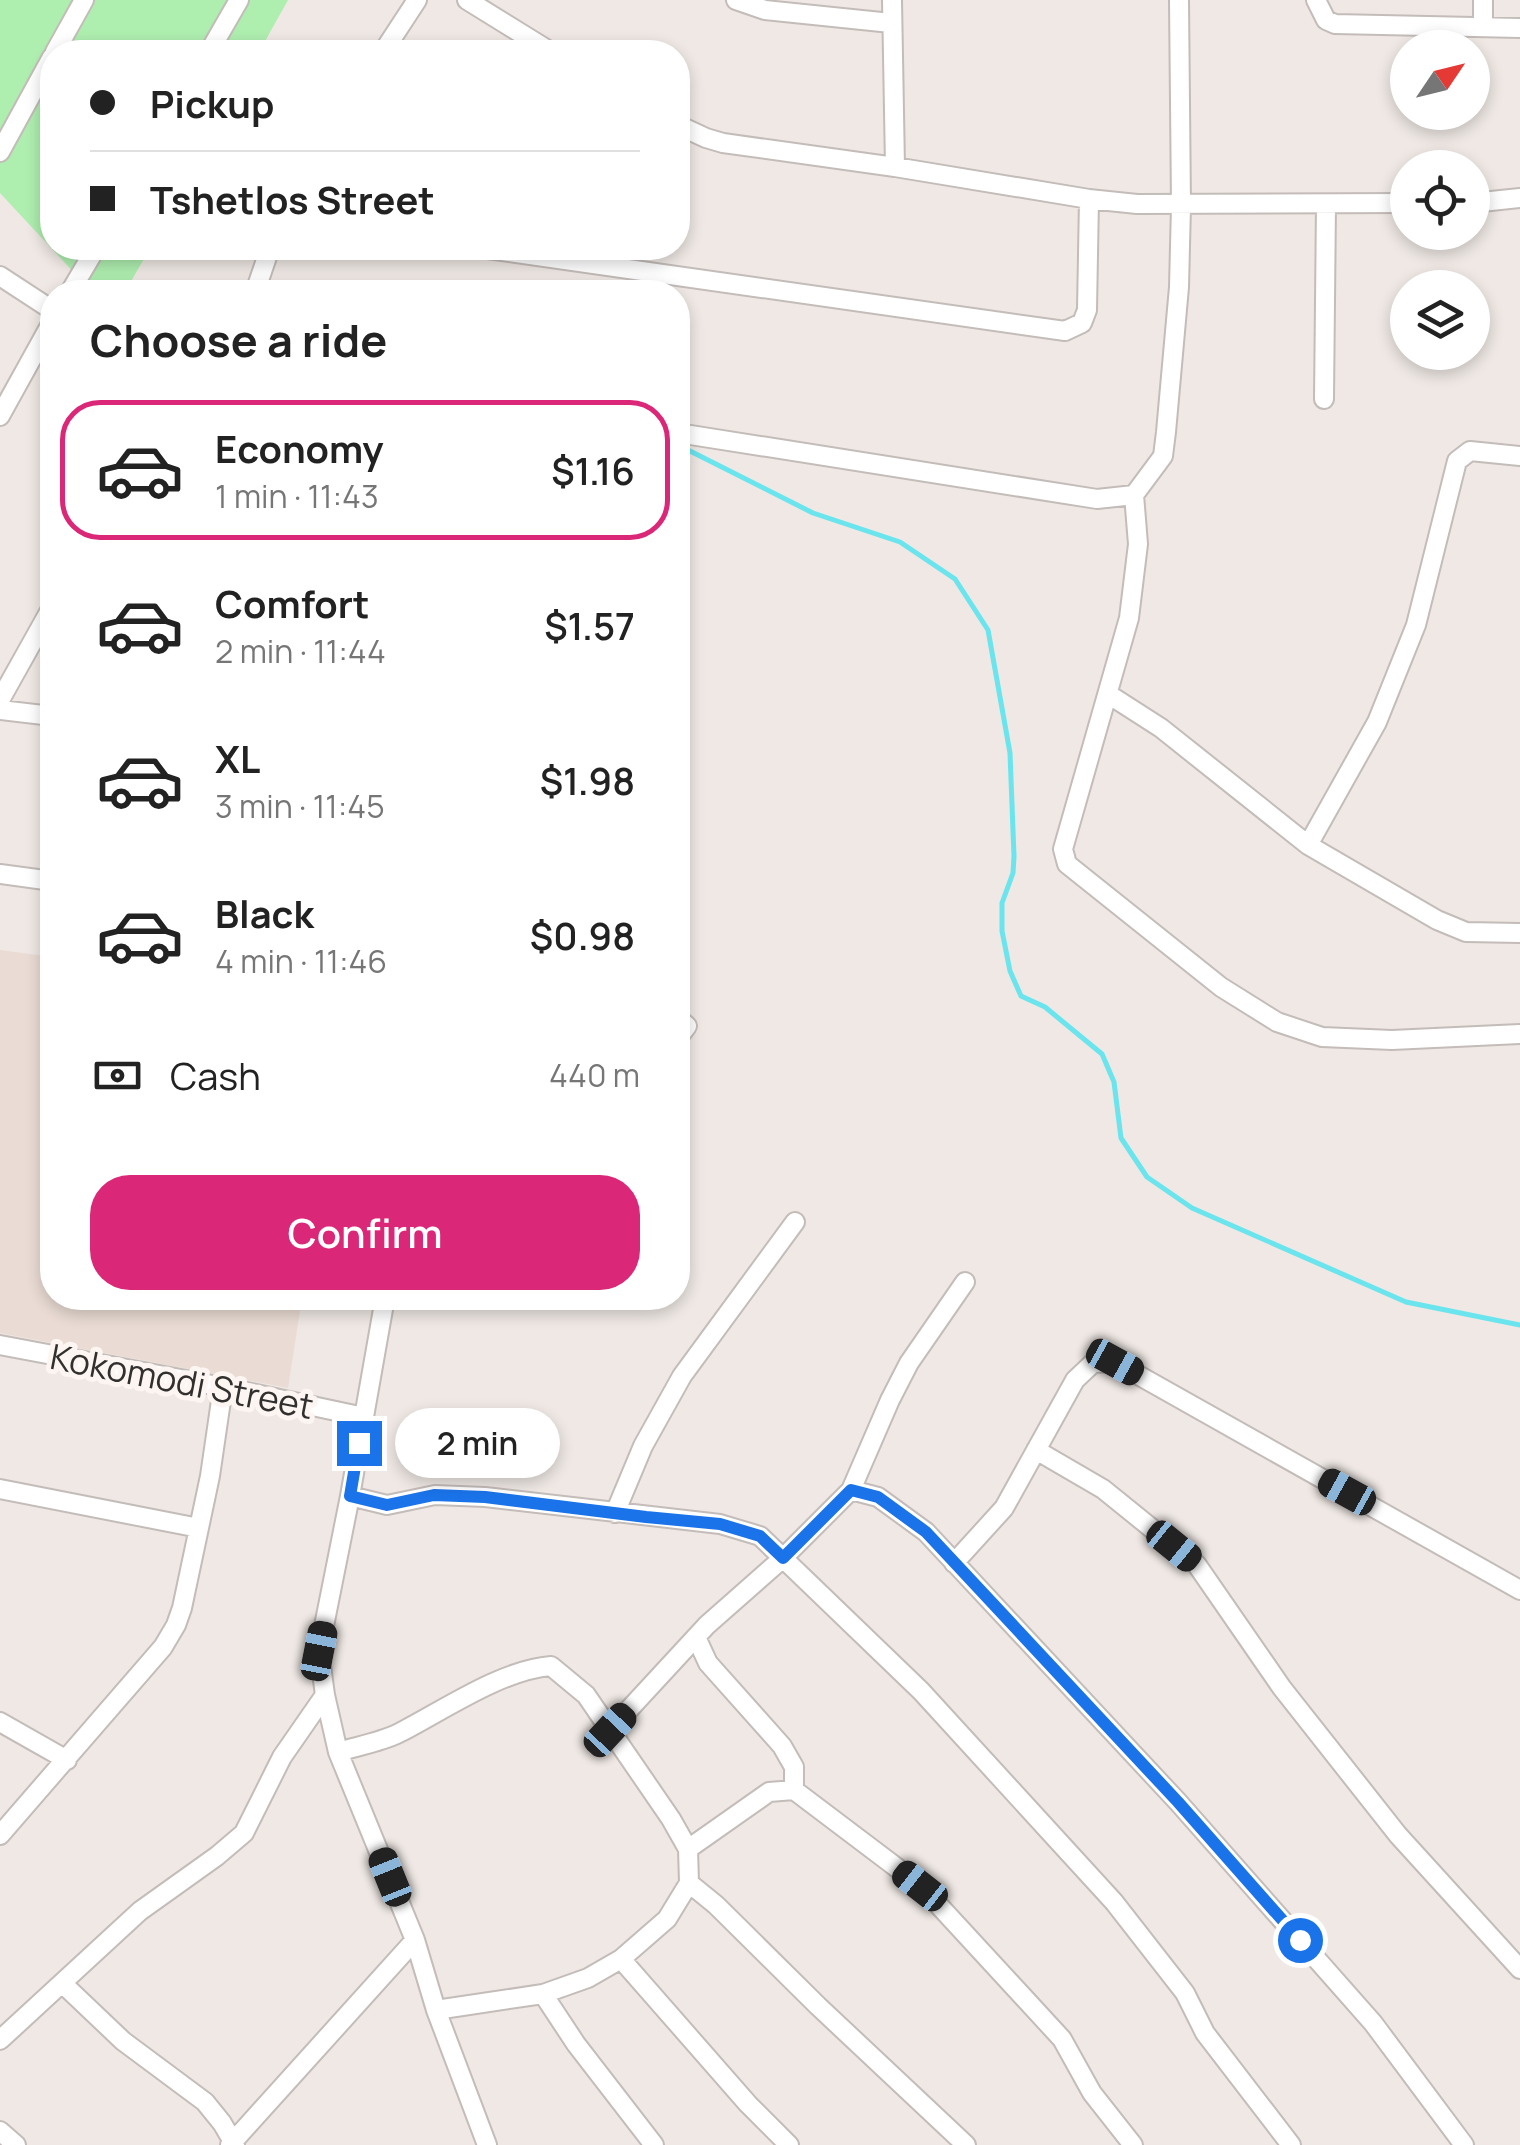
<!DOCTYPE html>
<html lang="en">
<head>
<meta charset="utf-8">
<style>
	body { margin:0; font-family:Manrope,sans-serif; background:#f2f2f2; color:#222; height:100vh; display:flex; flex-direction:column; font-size:38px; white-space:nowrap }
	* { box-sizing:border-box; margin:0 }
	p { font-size:32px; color:#767676 }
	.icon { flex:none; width:55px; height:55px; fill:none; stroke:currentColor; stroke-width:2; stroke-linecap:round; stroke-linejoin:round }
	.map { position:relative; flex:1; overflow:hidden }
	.drawer { position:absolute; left:40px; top:280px; width:650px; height:1030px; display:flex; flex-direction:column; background:#fff; border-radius:40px; box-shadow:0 5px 15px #0003 }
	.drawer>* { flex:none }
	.top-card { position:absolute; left:40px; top:40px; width:650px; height:220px; border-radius:40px; box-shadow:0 5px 15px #0003; display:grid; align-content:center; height:220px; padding:0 50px; background:#fff }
	.needle { width:65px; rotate:55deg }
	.controls { position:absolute; left:1390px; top:30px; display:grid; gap:20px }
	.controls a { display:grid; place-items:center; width:100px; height:100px; border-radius:50%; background:#fff; box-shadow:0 5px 15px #0003; font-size:50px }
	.end { position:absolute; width:45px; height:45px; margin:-22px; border:12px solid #1a73e8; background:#fff; box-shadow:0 0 0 5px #fff }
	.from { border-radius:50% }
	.bubble { position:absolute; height:70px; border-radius:35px; background:#fff; box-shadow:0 5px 15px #0003; font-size:32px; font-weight:600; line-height:70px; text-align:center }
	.car { position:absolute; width:30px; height:60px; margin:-30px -15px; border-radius:12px; box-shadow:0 0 8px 2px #0007; background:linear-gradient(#222 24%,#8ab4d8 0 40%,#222 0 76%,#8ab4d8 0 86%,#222 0) }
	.top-card b { display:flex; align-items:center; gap:35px; height:95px; font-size:38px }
	.top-card b+b { border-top:2px solid #e0e0e0 }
	.top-card i { width:25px; height:25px; background:#222 }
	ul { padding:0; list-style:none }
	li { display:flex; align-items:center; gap:30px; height:140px; margin:0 20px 15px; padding:0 30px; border:5px solid transparent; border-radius:40px }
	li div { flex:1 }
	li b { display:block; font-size:38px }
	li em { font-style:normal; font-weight:600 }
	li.active { border-color:#db2777 }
	li>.icon { width:90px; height:90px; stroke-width:1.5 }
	h2 { padding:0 50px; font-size:45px; line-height:120px }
	.pay { display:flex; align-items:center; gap:25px; height:110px; padding:0 50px; font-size:38px }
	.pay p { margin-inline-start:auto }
	.primary-button { display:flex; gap:20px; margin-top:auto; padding:20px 50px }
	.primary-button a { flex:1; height:115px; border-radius:40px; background:#db2777; color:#fff; font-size:40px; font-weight:600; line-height:115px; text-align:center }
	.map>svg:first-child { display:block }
</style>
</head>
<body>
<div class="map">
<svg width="1520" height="2145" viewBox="0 0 1520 2145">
	<rect width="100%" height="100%" fill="#efe8e4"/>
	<path fill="#eadcd4" d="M0,950L52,957V1298H302L288,1388L0,1333Z"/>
	<path fill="#aeeeaf" d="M0,0H288L259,52H52V248H150L125,292H92L0,193Z"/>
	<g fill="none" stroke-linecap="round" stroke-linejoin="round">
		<path stroke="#6ae4ed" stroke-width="5" d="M688,450L813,513L900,542L955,579L988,630L1010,753L1014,856L1013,873L1002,903V931L1010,971L1021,996L1045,1007L1102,1054L1114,1082L1121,1138L1147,1177L1192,1208L1406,1302L1520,1325"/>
		<g stroke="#c3bcb9" stroke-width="22">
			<path id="street" d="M467,0L551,52
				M736,0L765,10L891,23
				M892,0L895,167
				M1179,0L1181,206L1179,287L1166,432L1163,456L1134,495L1138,544L1129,618L1063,849L1067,864L1221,987L1277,1022L1322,1037L1392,1040L1520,1034
				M1316,0L1326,20L1335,24L1520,28
				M1483,0V27
				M55,52L84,0
				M209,52L239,0
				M383,52L417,0
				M678,125L706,138L723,143L895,167L1089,199L1137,204L1408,203
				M0,152L52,57
				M1472,203L1520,198
				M480,248L1065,331L1082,323L1087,310L1089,199
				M0,276L52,310
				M70,292L96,248
				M255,292L270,248
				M1324,399L1326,204
				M0,416L52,322
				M678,433L1097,499L1134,495
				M1108,694L1161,728L1308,845L1437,920L1466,932L1520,933
				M0,700L52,607
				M0,710L52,716
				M1308,845L1377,722L1416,625L1457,461L1470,451L1520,456
				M0,874L52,881
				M678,1018L687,1026L678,1038
				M385,1298L350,1496L319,1651L325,1695L338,1752L415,1940L436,2010L487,2145
				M0,1345L223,1387L364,1417
				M1036,1450L1103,1489L1197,1565L1282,1688L1398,1835L1520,1969
				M0,1489L199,1528
				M851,1490L890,1400L909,1363L965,1282
				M350,1496L387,1505L435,1495L485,1497L720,1524L760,1536L921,1691L1114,1902L1185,1993L1205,2033L1291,2145
				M615,1513L643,1446L682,1376L795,1222
				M954,1563L1004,1508L1075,1380L1093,1363L1115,1362L1520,1590
				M696,1637L708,1663L782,1746L794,1767V1790
				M0,1722L67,1760
				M610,1730L707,1625L783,1558L851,1490L878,1497L926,1532L1178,1802L1373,2023L1464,2145
				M338,1752C358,1746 381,1742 399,1733C444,1710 501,1670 551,1666L586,1695L671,1819L688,1849L689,1883L667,1919L621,1959L588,1978L543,1994L436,2010
				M0,1835L163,1647L176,1625L182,1608L210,1476L223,1387
				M688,1849L769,1792L794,1790L921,1886L1062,2039L1092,2093L1133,2145
				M689,1883L716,1905L818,2006L966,2145
				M621,1959L748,2104L789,2145
				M62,1983L123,2041L205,2102L222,2123L235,2145
				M543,1994L576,2044L654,2145
				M0,2040L140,1911L217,1856L244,1833L282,1757L325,1695
				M0,2131L16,2145
				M230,2145L415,1940"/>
		</g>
		<use href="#street" stroke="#fff" stroke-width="18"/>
	</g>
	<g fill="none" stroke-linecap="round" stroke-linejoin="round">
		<path stroke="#1a73e8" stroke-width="12" d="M359,1443L350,1496L387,1505L434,1495L485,1497L646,1517L720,1524L760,1536L783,1558L851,1490L878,1497L926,1532L1178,1802L1300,1940"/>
	</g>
	<g text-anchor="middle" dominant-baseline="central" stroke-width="10" stroke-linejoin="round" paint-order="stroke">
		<g font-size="35" fill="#32302e" stroke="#fcf5f2">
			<text transform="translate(182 1381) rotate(11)">Kokomodi Street</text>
		</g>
	</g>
</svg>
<div class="controls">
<a><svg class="needle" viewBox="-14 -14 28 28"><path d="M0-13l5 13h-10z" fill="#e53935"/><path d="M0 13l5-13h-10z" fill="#767676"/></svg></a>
<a><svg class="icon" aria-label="locate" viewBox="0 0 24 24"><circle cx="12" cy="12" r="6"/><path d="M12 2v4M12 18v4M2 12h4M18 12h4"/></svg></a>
<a><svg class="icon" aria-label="layers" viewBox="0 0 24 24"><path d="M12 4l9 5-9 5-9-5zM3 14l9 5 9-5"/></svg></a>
</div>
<i class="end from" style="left:1300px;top:1940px"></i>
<i class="end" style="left:359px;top:1443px"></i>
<div class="bubble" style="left:395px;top:1408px;width:165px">2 min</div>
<i class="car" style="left:1115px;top:1362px;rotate:119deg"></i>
<i class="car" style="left:1347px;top:1492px;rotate:299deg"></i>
<i class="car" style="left:1174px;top:1546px;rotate:129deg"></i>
<i class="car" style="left:319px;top:1651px;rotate:11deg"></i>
<i class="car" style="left:610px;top:1730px;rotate:43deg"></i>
<i class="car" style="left:390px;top:1877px;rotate:338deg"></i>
<i class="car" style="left:920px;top:1886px;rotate:308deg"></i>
<div class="top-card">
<b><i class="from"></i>Pickup</b>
<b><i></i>Tshetlos Street</b>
</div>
<section class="drawer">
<h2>Choose a ride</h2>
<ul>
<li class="active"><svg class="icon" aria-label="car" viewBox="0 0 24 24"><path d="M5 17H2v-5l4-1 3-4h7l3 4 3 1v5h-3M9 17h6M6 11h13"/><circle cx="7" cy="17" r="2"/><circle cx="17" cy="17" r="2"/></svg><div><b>Economy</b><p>1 min · 11:43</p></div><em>$1.16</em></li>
<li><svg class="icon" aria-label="car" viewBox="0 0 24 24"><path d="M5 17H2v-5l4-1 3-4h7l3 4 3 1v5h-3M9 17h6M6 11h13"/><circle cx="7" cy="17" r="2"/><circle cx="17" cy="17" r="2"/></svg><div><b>Comfort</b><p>2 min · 11:44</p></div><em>$1.57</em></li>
<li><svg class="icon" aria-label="car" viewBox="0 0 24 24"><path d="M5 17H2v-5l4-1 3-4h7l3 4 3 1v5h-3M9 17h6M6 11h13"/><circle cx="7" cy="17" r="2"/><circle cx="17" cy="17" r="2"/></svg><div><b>XL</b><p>3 min · 11:45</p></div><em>$1.98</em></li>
<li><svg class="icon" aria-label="car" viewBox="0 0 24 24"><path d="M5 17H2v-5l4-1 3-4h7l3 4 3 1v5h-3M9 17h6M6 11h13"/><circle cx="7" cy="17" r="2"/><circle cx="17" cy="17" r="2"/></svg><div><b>Black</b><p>4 min · 11:46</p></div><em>$0.98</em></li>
</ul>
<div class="pay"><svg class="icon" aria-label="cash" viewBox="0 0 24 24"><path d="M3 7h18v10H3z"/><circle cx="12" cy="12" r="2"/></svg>Cash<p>440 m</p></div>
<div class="primary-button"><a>Confirm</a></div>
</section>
</div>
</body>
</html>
